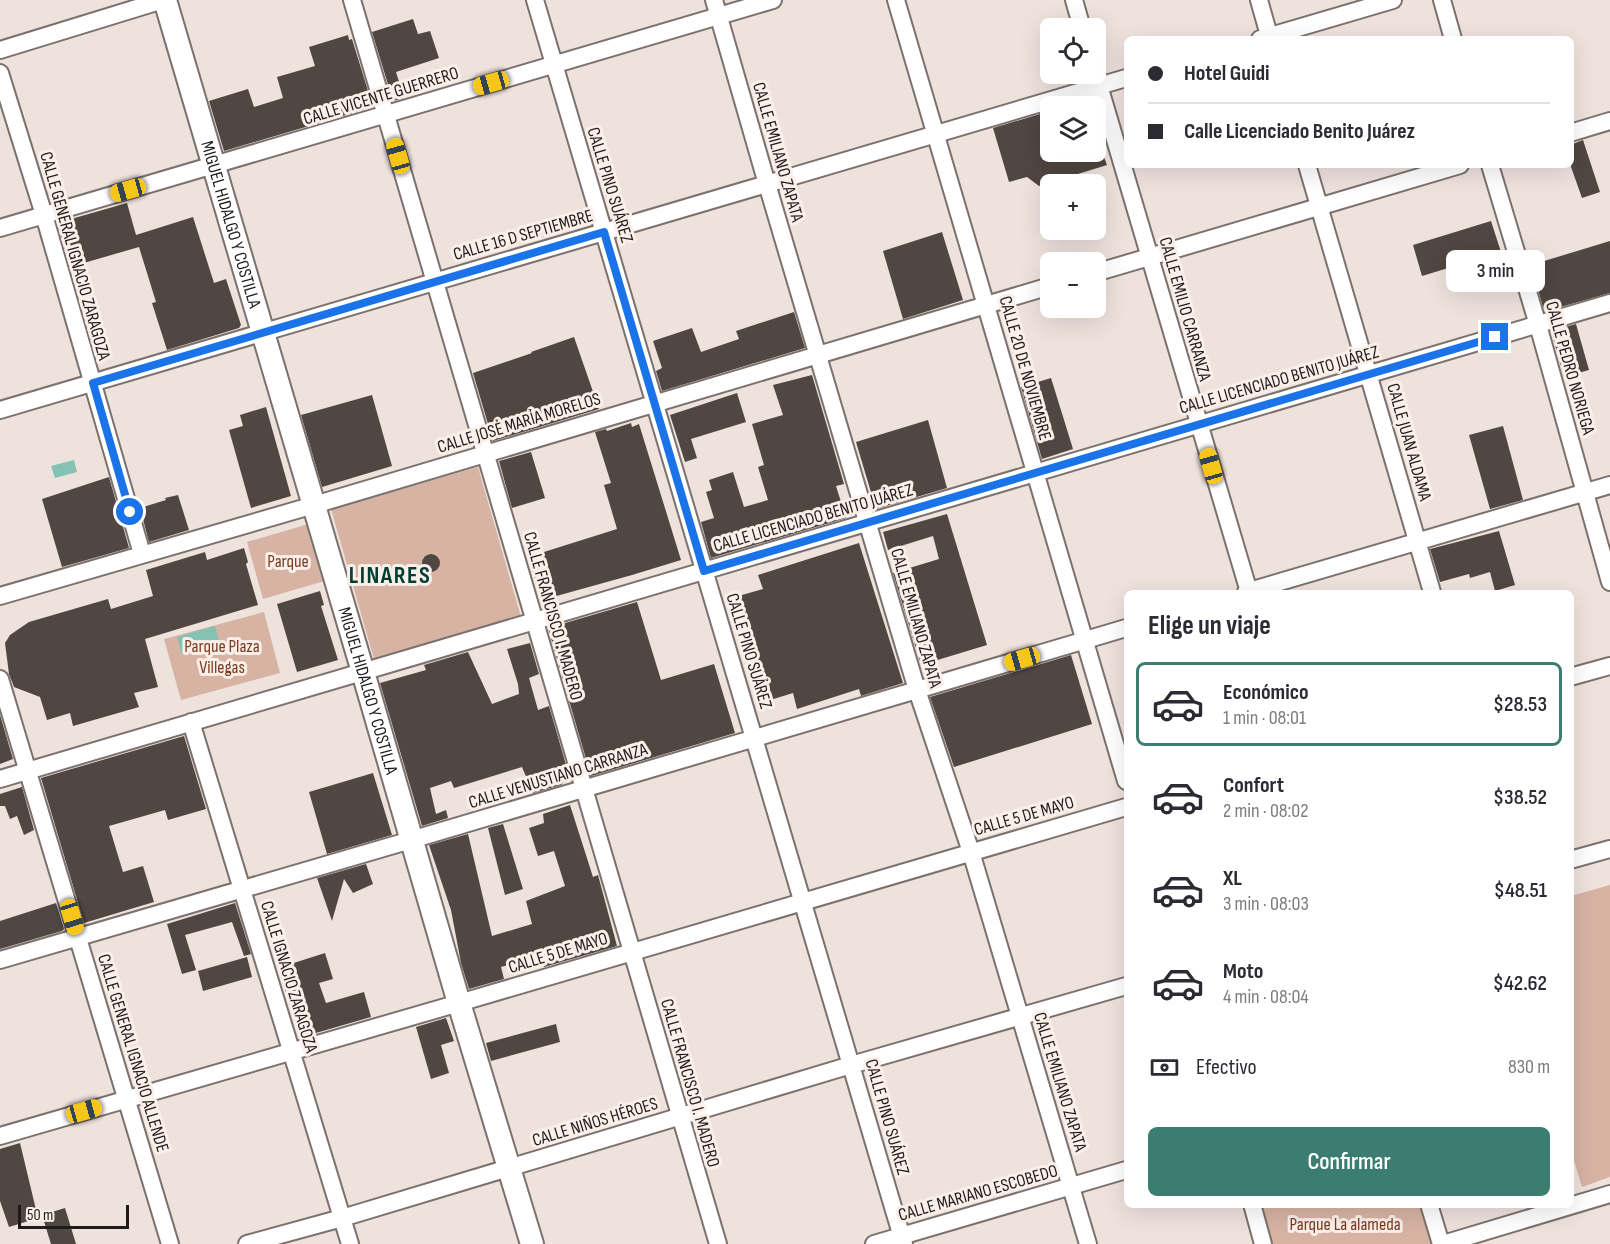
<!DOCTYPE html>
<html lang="es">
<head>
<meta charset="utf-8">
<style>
	body { margin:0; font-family:"Sofia Sans Condensed",sans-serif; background:#f7f7f7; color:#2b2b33; height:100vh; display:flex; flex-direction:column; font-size:22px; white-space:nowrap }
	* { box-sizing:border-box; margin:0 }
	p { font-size:20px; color:#7c7c81 }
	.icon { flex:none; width:33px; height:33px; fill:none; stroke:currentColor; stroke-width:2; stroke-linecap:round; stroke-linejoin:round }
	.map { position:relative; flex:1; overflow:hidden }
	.panel { position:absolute; left:1124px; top:590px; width:450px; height:618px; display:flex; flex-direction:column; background:#fff; border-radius:9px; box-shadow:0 6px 24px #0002 }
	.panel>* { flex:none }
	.guide { position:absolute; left:1124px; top:36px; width:450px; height:132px; border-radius:9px; box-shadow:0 6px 24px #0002; display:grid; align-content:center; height:132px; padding:0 24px; background:#fff }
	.tools { position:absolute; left:1040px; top:18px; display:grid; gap:12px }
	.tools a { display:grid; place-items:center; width:66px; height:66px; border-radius:9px; background:#fff; box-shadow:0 6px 24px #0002; font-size:30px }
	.scale { position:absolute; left:18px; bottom:15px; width:111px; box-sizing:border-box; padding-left:6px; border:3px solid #1e1a19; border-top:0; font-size:16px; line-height:21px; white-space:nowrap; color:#1e1a19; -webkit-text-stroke:4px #fbefea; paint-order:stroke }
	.end { position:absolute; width:27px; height:27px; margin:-14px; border:8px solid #1a73e8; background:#fff; box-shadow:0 0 0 3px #fff }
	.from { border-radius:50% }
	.bubble { position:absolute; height:42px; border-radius:9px; background:#fff; box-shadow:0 6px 24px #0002; font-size:20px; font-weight:600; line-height:42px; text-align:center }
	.car { position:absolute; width:18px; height:36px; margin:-18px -9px; border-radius:8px; box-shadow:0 0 4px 2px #0007; background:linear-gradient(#f5c518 24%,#345 0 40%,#f5c518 0 76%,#345 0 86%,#f5c518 0) }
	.guide b { display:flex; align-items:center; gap:21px; height:57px; font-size:22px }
	.guide b+b { border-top:2px solid #e1e1e2 }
	.guide i { width:15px; height:15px; background:#2b2b33 }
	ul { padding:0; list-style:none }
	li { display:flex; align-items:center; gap:18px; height:84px; margin:0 12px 9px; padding:0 12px; border:3px solid transparent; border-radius:9px }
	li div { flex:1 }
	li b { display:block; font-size:22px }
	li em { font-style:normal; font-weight:600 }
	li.on { border-color:#3b7e71 }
	li>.icon { width:54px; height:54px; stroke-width:1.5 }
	h2 { padding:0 24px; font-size:27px; line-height:72px }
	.pay { display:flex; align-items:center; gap:15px; height:66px; padding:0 24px; font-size:22px }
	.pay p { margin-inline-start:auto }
	.primary-button { display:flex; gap:12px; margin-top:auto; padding:12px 24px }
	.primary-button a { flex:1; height:69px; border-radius:9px; background:#3b7e71; color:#fff; font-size:24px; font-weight:600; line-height:69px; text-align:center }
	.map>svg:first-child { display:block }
</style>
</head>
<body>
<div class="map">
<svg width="1610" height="1244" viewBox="0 0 1610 1244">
	<rect width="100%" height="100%" fill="#eee2dd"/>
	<path fill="#d7b3a4" d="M478,467L521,617L374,659L331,509Z
		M312,523L328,580L263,599L247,542Z
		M264,612L280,673L181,700L164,639Z
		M1610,885V1177L1582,1187L1570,1147L1571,896Z
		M1258,1205H1420L1432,1244H1269Z"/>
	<path fill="#84c2b4" d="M74,460L77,472L55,478L51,466Z
		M215,626L220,645L182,655L177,637Z"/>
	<path fill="#504642" d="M413,19L418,34L430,31L439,58L396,72L404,98L393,101L372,32Z
		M348,35L349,40L352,39L373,107L224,151L209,101L248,89L254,107L283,98L277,77L315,66L309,47Z
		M1050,111V152H1102L1107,165L1039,186L1027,177L1009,182L993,128Z
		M1583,140L1600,192L1582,198L1570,164V145Z
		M127,203L136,235L193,217L214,283L226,279L241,325L239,328L167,350L152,303L156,302L139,247L70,267L57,223Z
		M1491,221L1501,252L1422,276L1413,245Z
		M942,232L963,300L903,319L883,251Z
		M1610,241V293L1550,310L1543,307L1531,265Z
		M794,312L805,348L662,391L656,371L662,368L653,341L692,328L701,352L739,339L736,331Z
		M1576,324L1589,370L1564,377L1551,331Z
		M574,337L599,409L493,441L473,373L532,353L531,352Z
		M812,375L844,484L836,486L846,518L711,558L701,522L714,518L706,492L712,490L709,480L733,472L744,507L768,500L758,467L764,465L752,424L783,415L773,385Z
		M1051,378L1073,449L1042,459L1021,387Z
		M737,393L746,422L691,439L697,458L685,462L670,415Z
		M372,395L392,466L322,487L301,415Z
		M266,407L291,496L251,508L229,430L243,426L240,415Z
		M928,420L947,488L876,509L856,442Z
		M631,423L632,427L639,424L681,560L632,575L542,600L528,557L617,529L604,485L611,483L595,432L606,429L607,431Z
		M1503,426L1523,500L1490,509L1469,435Z
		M531,452L545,498L512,508L499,461Z
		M109,477L129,548L62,567L42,499Z
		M178,495L189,530L149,542L140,508L166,500L165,498Z
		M947,514L987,645L921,665L893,573L939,559L933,536L888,550L883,532Z
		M1499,531L1515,585L1495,591L1490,572L1470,578L1469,574L1440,582L1430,549Z
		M859,543L903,683L861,696L859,689L797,709L793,693L767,701L735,597L763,589L758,575Z
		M244,548L248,562L246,564L258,605L145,639L158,687L134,693L139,707L73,726L70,713L47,720L40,697L14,687L9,674L5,643L10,635L29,622L108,599L111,609L153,596L146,570L205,552L207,560Z
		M422 563a9 9 0 1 1 18 0a9 9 0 1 1-18 0Z
		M320,591L324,605L321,606L338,660L297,672L277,604Z
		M637,602L661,680L714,664L735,733L591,776L548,628Z
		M530,643L539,674L529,678L538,710L549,706L569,775L561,785L533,793L522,767L454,788L451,781L430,788L436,814L446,810L448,818L422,826L380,683L426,670L424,665L468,652L492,704L519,694L518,684L507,649Z
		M1071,655L1092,724L954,767L930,697Z
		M0,715L13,759L0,764Z
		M184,736L206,809L168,820L165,810L109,826L123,872L143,866L154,902L84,923L41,778Z
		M373,773L392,835L327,854L309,792Z
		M22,787L34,830L24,835L17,816L10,819L5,806H0V794Z
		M570,805L593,877L598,875L617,946L544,967L540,956L501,967L504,979L469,989L461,963L451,910L429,845L468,834L492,936L532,924L526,901L565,886L554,851L538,856L529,828L544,823L543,814Z
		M503,824L523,889L505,895L488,828Z
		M366,864L373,884L353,893L344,879L332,921L317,878Z
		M56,903L64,929L62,931L0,949V921Z
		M235,903L251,954L244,956L232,922L185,935L196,970L182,974L167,924Z
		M325,953L333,979L319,983L326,1003L364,992L371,1017L302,1037L293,1007L291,1008L278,968Z
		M247,957L252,977L203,991L198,971Z
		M446,1018L454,1041L441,1045L449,1073L431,1079L416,1027Z
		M556,1024L560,1042L491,1061L486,1043Z
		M20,1143L38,1218L9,1227L0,1201V1149Z
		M65,1208L76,1244H51L42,1215Z"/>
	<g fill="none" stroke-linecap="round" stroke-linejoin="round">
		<g stroke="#7c716d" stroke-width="20">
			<path id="street" d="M352,0L718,1244
				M535,0L904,1244
				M714,0L767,184L917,690L971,852L1088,1244
				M896,0L1126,781
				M1074,0L1082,28
				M1259,0L1270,39
				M1442,0L1453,39
				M1260,39L1393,0
				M0,50L163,0
				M1095,72L1249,592
				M0,73L44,215L142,554
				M1570,133L1610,121
				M1307,165L1432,592
				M1490,165L1538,325L1610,582
				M0,228L773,0
				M1095,273L1460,165
				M0,410L1126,78
				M1246,592L1610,485
				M0,596L314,505L1050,286
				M1570,677L1610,666
				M0,679L170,1244
				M191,722L350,1244
				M0,779L1610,303
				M1570,860L1610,849
				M0,960L411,840L1126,628
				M0,1136L459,1003L1126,807
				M1252,1204L1263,1244
				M1429,1204L1441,1244
				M247,1244L342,1218L851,1065L1126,986
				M874,1244L1126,1170
				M1443,1244L1610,1194"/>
		</g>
		<g stroke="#7c716d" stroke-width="26">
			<g id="secondary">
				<path id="s1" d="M165,0L363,672L459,1003L532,1244"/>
			</g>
		</g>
		<use href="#street" stroke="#fff" stroke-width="16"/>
		<use href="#secondary" stroke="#fff" stroke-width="22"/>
	</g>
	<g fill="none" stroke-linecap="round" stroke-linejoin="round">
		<path stroke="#1a73e8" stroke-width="8" d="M130,512L93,383L604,232L704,571L1495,337"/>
	</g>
	<g text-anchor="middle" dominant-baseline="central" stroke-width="6" stroke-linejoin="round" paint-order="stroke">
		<g font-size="18" fill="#1e1a19" stroke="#fbefea">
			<text transform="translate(381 96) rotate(-17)">CALLE VICENTE GUERRERO</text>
			<text transform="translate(778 152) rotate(74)">CALLE EMILIANO ZAPATA</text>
			<text transform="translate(610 185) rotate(73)">CALLE PINO SUÁREZ</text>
			<text stroke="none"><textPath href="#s1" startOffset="234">MIGUEL HIDALGO Y COSTILLA</textPath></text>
			<text transform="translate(523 235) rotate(-16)">CALLE 16 D SEPTIEMBRE</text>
			<text transform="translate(75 256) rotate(74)">CALLE GENERAL IGNACIO ZARAGOZA</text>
			<text transform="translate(1185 309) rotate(74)">CALLE EMILIO CARRANZA</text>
			<text transform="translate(1025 368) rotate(74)">CALLE 20 DE NOVIEMBRE</text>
			<text transform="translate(1570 368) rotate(74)">CALLE PEDRO NORIEGA</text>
			<text transform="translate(1279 380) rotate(-16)">CALLE LICENCIADO BENITO JUÁREZ</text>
			<text transform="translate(519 423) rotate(-17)">CALLE JOSÉ MARÍA MORELOS</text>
			<text transform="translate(1409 442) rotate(74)">CALLE JUAN ALDAMA</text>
			<text transform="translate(813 518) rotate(-16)">CALLE LICENCIADO BENITO JUÁREZ</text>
			<text transform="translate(553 616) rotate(74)">CALLE FRANCISCO I. MADERO</text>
			<text transform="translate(916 618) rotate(74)">CALLE EMILIANO ZAPATA</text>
			<text transform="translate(749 651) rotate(73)">CALLE PINO SUÁREZ</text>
			<text stroke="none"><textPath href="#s1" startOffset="720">MIGUEL HIDALGO Y COSTILLA</textPath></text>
			<text transform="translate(558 776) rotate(-17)">CALLE VENUSTIANO CARRANZA</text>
			<text transform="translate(1024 816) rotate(-16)">CALLE 5 DE MAYO</text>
			<text transform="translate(558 953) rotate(-17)">CALLE 5 DE MAYO</text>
			<text transform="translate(289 977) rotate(73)">CALLE IGNACIO ZARAGOZA</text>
			<text transform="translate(133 1053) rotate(73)">CALLE GENERAL IGNACIO ALLENDE</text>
			<text transform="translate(1060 1082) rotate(73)">CALLE EMILIANO ZAPATA</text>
			<text transform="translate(690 1083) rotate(74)">CALLE FRANCISCO I. MADERO</text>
			<text transform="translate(887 1117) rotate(74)">CALLE PINO SUÁREZ</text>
			<text transform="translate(595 1122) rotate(-17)">CALLE NIÑOS HÉROES</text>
			<text transform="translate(978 1193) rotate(-16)">CALLE MARIANO ESCOBEDO</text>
		</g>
		<g font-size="18" fill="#7a3b1e" stroke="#fbefea">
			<text x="288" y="561">Parque</text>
			<text x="222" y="646">Parque Plaza<tspan x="222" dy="21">Villegas</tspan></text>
			<text x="1345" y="1224">Parque La alameda</text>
		</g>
		<g font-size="24" font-weight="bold" letter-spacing="1.5" fill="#003d33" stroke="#fbefea">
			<text x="390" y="575">LINARES</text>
		</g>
	</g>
</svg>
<div class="tools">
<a><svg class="icon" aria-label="locate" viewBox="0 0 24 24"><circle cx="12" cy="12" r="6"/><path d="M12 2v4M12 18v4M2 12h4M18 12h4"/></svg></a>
<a><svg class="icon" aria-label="layers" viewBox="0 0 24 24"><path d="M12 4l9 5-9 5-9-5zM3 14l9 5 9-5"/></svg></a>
<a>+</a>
<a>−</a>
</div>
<div class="scale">50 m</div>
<i class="end from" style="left:130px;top:512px"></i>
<i class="end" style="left:1495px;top:337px"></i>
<div class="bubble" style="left:1446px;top:250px;width:99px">3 min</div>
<i class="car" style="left:491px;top:83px;rotate:254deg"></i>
<i class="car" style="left:398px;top:156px;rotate:344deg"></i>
<i class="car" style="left:128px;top:190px;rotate:254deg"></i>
<i class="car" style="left:1211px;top:466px;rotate:344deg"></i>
<i class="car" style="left:1022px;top:659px;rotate:254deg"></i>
<i class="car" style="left:72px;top:917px;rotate:163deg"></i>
<i class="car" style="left:84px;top:1111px;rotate:74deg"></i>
<div class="guide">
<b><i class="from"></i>Hotel Guidi</b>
<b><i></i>Calle Licenciado Benito Juárez</b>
</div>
<section class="panel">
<h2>Elige un viaje</h2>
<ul>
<li class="on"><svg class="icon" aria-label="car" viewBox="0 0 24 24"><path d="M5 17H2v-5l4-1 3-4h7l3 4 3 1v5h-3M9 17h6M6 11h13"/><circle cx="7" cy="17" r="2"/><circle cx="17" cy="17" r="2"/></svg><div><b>Económico</b><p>1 min · 08:01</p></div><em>$28.53</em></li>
<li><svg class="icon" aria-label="car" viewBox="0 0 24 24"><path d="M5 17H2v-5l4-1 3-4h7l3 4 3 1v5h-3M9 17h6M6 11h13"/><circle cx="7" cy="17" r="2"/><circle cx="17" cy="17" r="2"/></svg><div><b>Confort</b><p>2 min · 08:02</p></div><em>$38.52</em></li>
<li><svg class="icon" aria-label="car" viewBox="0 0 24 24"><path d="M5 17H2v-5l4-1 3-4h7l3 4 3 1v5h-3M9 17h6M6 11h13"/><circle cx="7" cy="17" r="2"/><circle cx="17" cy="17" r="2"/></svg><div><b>XL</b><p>3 min · 08:03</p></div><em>$48.51</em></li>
<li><svg class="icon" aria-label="car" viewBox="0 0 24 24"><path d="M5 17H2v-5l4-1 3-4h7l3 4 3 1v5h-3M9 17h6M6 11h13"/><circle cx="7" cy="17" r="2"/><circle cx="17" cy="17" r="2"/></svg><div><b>Moto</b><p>4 min · 08:04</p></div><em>$42.62</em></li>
</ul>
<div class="pay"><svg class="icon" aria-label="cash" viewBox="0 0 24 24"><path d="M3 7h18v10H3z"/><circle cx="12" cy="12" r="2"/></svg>Efectivo<p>830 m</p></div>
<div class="primary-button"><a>Confirmar</a></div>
</section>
</div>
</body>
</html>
